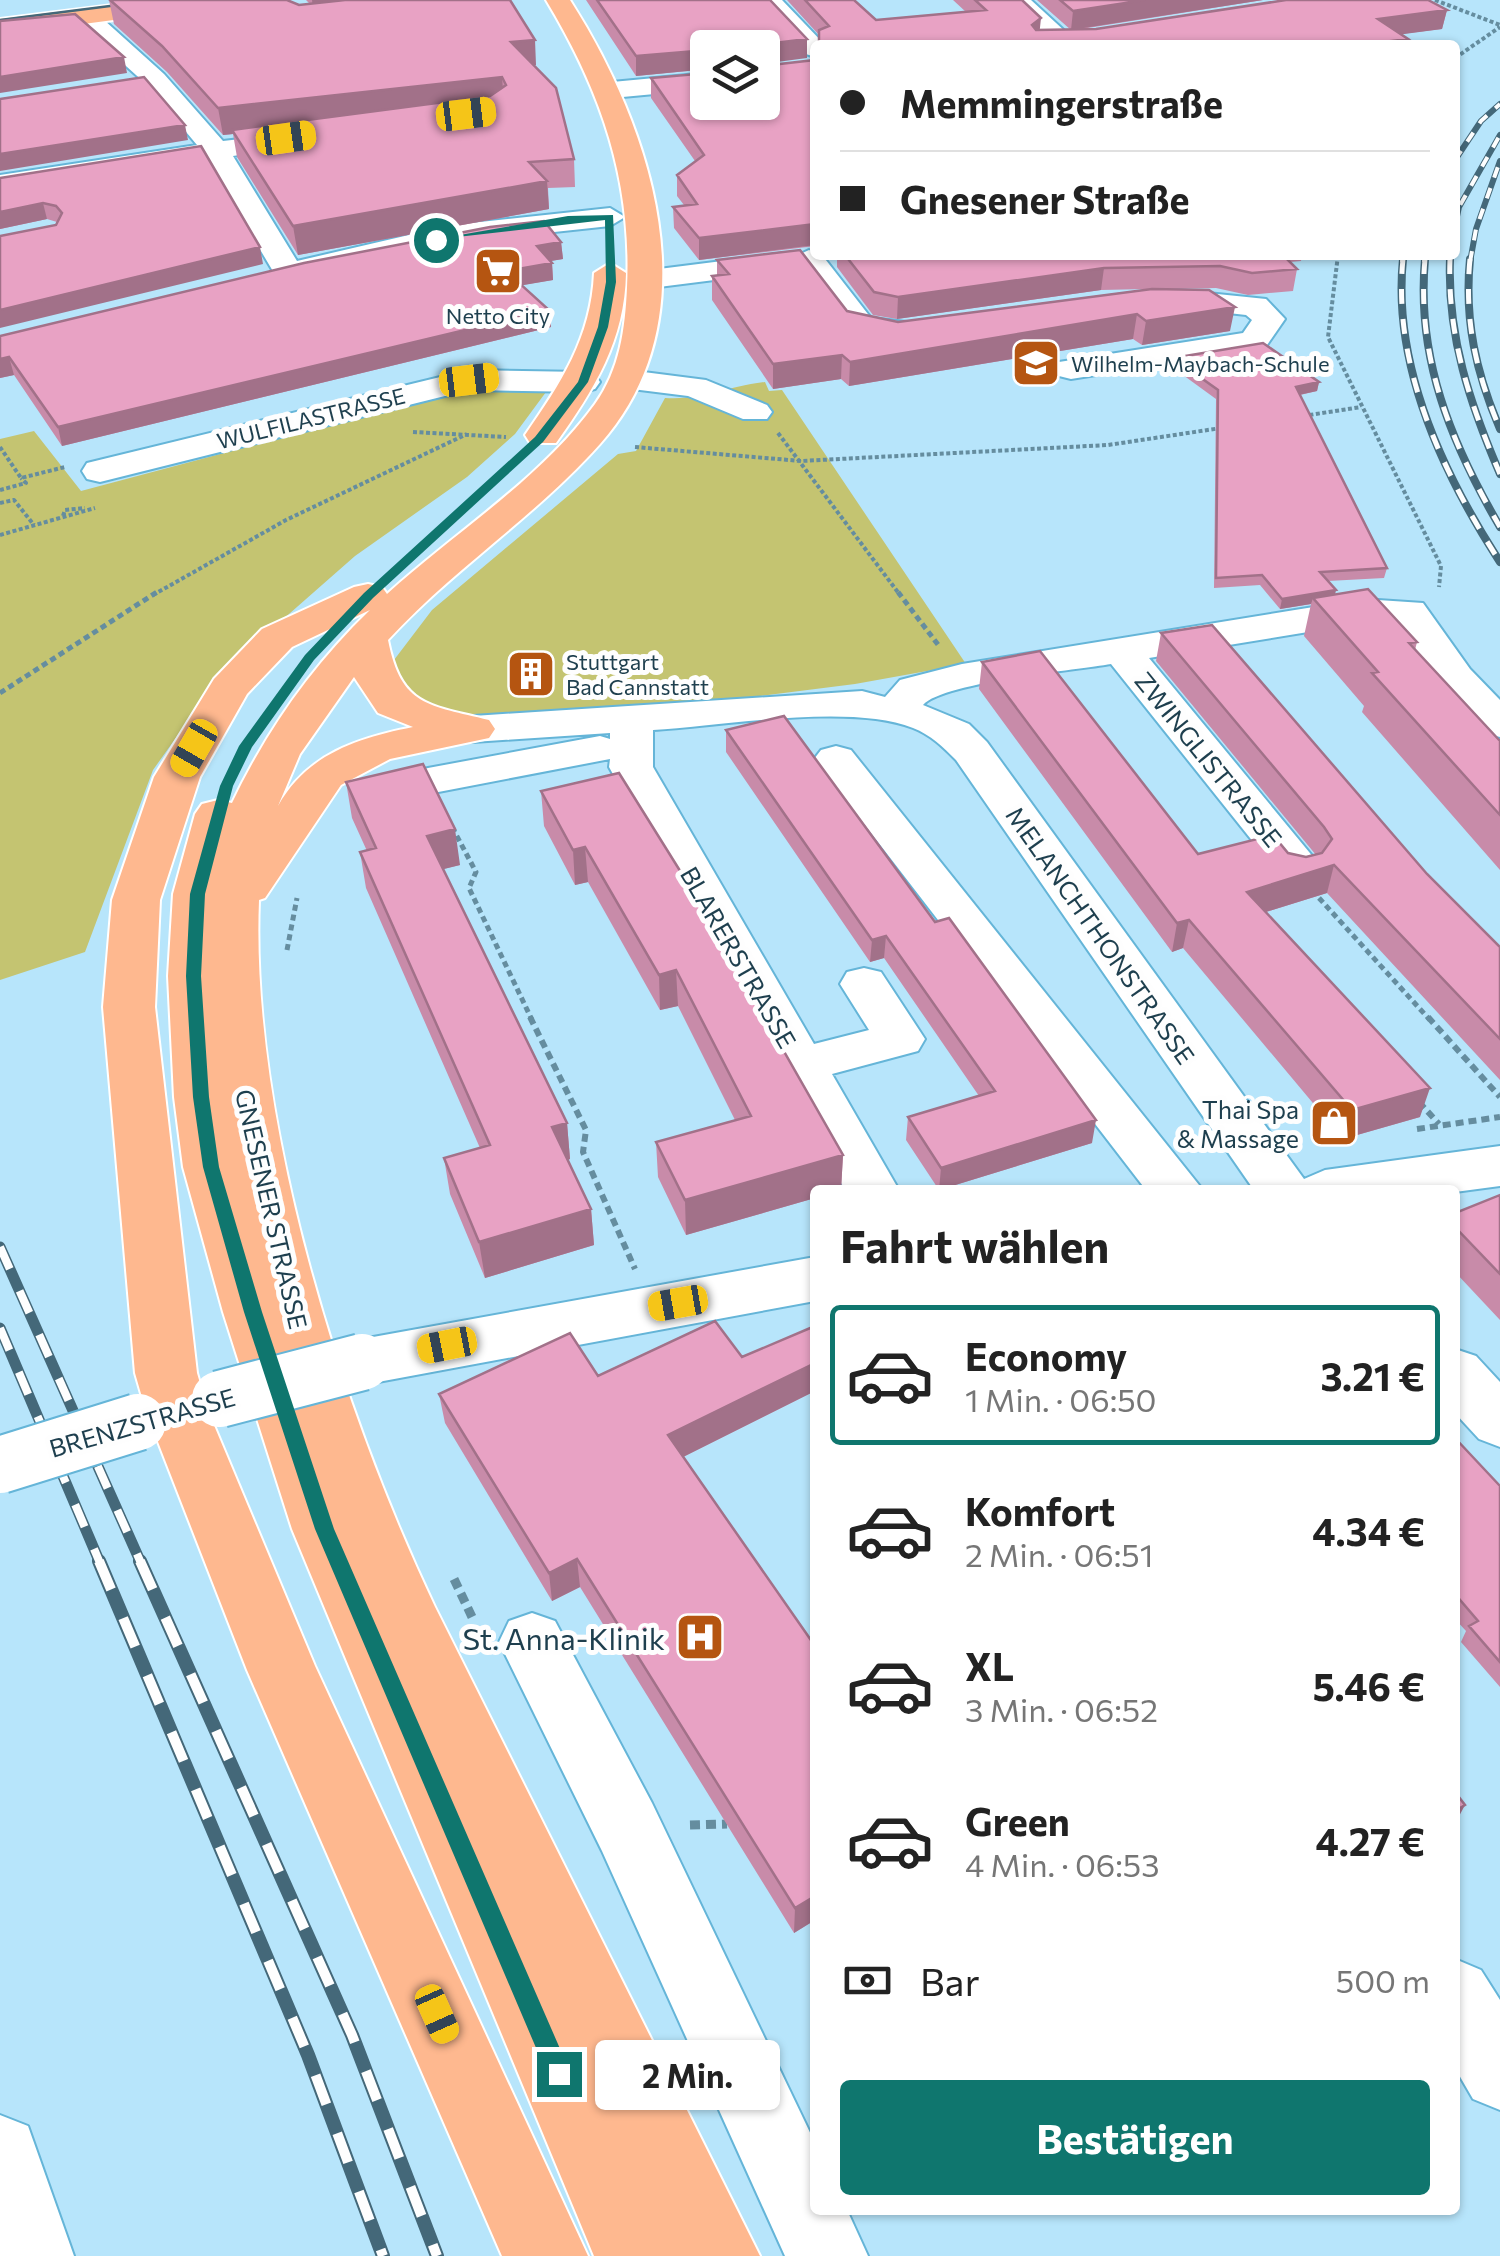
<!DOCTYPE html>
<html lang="de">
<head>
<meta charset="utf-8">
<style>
	body { margin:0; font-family:Commissioner,sans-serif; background:#f2f2f2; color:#222; height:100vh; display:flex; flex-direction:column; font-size:38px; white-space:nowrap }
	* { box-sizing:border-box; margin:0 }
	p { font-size:32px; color:#767676 }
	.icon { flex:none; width:55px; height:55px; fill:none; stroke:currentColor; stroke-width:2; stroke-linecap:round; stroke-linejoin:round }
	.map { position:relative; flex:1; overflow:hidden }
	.panel { position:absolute; left:810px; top:1185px; width:650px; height:1030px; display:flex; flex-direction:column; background:#fff; border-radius:10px; box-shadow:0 2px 8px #0004 }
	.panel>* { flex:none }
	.hud { position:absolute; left:810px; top:40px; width:650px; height:220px; border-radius:10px; box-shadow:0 2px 8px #0004; display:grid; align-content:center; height:220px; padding:0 30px; background:#fff }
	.buttons { position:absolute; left:690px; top:30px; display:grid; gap:20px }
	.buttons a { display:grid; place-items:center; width:90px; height:90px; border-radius:10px; background:#fff; box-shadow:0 2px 8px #0004; font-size:50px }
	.end { position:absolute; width:45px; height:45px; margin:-22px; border:12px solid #0f766e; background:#fff; box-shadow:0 0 0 5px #fff }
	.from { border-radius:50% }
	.bubble { position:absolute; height:70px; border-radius:10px; background:#fff; box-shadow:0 2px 8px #0004; font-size:32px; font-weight:700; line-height:70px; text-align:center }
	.car { position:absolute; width:30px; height:60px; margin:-30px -15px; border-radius:12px; box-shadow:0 0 8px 2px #0007; background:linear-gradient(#f5c518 24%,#345 0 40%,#f5c518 0 76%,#345 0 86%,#f5c518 0) }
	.hud b { display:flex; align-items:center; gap:35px; height:95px; font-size:38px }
	.hud b+b { border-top:2px solid #e0e0e0 }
	.hud i { width:25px; height:25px; background:#222 }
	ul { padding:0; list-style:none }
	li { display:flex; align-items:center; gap:30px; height:140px; margin:0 20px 15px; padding:0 10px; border:5px solid transparent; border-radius:10px }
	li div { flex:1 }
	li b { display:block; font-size:38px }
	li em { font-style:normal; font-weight:700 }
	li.selected { border-color:#0f766e }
	li>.icon { width:90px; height:90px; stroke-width:1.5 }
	h2 { padding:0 30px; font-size:45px; line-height:120px }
	.pay { display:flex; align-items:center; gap:25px; height:110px; padding:0 30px; font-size:38px }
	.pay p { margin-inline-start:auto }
	.action { display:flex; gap:20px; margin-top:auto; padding:20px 30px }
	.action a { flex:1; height:115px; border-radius:10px; background:#0f766e; color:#fff; font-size:40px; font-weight:700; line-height:115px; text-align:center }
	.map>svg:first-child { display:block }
</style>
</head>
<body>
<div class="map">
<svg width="1500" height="2256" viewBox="0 0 1500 2256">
	<rect width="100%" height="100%" fill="#b7e5fb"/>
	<path fill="#c4c471" d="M765,382L769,391L782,390L966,664L855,684L703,703L503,717L446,714L392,685L394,660L432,610L618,454L636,451L665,398C707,400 724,387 765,382Z
		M498,386L546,392L515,434L467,477L355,556L222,673L153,770L85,952L0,980V439L34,431L81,491L454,392Z"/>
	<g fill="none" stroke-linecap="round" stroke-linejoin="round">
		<g stroke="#65b5d8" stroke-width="4">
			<path id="minor" d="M757,0H782L825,45H815V57L806,54Z
				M1005,0H1031L1080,45H1053Z
				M85,9L94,11L164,74L223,141L317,130L321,136L317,142L233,156L297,261L452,225L610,208L625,217L610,226L452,243L289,282L274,273L207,160L0,193V175L197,145L146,84L76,21L73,16Z
				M708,73V89L612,98L599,90L612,82Z
				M809,250L822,255L871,318L924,324L929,331L924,338L897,343L849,333L798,265L785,271L643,289L628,280L643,271L785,253L796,256Z
				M1159,288L1266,299L1285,319L1265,348L1071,379L1059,376L1054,369L1059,362L1243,333L1252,320L1246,315L1148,304L1143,297Z
				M469,370L583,372L595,375L600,382L595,389L583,392L469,390L100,482L87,479L82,471L87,463Z
				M628,370L706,380L767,405L772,412L767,419H743L688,396L616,387L611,380L616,373Z
				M1363,599L1423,603L1470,669L1500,700V737C1459,727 1420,657 1397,623H1363L1149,658L1314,858L1321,868L1314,878L1298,882L1282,878L1111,664C1076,670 942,683 923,705L969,724L987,742L1304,1179L1325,1170L1500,1146V1186L1455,1192L1254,1190L956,760C943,747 931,735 913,728C850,703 723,726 653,730V767L814,1044L869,1030L840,984L847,972L864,968L881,972L925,1039L918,1051L832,1074L899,1190H845L609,767L610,759L428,794L413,790L406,781L413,772L428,768L600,736L610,739V733L473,742L458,738L452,729L458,720L473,716L862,691L885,697L900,680L962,664Z
				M836,746L851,750L1203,1190H1146L814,759L821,750Z
				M815,1257V1301L362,1385L341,1379L333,1362L341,1345L362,1339Z
				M1455,1349L1476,1356L1500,1382V1447L1479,1439L1455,1413Z
				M532,1613L555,1621L652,1803L815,2143V2210H847L868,2256H785L602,1851L499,1642L509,1621Z
				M1455,1959L1481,1970L1500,2000V2110L1473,2099L1455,2068Z
				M0,2115L28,2126L74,2256H0Z"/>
		</g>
		<g stroke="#fff" stroke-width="4">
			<path id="major" d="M153,0H224L212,7L0,35V19Z
				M546,0H570C652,128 714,316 600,444C536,516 453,569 388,640C401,707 429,705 489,720L495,729L489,738L390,759L341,785L265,898L259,900C250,1119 341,1410 435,1607L760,2256H594L292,1529L223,1312L183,1167L174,1097L168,976L173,894L195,814L202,804L218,800L232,803C267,730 312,666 370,610L292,647L247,694L200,777L160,900L155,1007L197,1373L208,1411L315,1666L588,2256H502L247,1670L146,1411L135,1373L103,1007L112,900L154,777L214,679L262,629L354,587L368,584L382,587L387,594C455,532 541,479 595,404C620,369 625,329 627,288C632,180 601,91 546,0ZM354,677L378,713L413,727C358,738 307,754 278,806L300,754Z
				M610,263L626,273C625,340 594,390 556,443H530L525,435C561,383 591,338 594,273Z"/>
		</g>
		<path stroke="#658d9f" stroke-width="4" stroke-dasharray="4 2.5" stroke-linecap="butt" d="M1435,0L1500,25
			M1455,58L1500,27
			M1338,255L1328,337L1441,566L1439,587
			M1303,416L1361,407
			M413,432L506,437
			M778,433L900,595
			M0,447L21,478L65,467
			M635,447L801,461L1108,445L1221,428
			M0,490L26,483L21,478
			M0,503L14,500L34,525
			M63,516L65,510L85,508
			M0,535L95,508
			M153,595L286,520L467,434"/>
		<path stroke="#658d9f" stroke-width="5" stroke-dasharray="6 4" stroke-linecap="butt" d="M898,592L939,646
			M0,693L157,592
			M452,827L476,872L469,888L532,1020
			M1319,898L1430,1020
			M287,950L297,898"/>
		<path stroke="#658d9f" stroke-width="6" stroke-dasharray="8 5" stroke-linecap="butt" d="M530,1017L586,1130L583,1152L635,1269
			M1428,1017L1500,1097
			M1419,1102L1439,1124
			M1417,1129L1500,1117"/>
		<path stroke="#658d9f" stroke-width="9" stroke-dasharray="10 6" stroke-linecap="butt" d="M454,1579L472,1617
			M690,1825L727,1824"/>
		<use href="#minor" fill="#fff" fill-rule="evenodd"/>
		<use href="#major" fill="#feb88f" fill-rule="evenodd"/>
		<path stroke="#446879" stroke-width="2.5" d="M0,20L157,0"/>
		<g stroke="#446879" stroke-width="6">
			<path id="rail-far3" d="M1455,160L1481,121L1500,104
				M1455,226L1459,207L1500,135
				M1402,262L1403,255
				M1424,262L1425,255
				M1450,262V255
				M1470,262L1476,229L1500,161"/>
		</g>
		<g stroke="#446879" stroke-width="8">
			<path id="rail-far2" d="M1403,259C1392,366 1443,474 1500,562
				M1425,259C1416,358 1451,443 1500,527
				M1450,259C1447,336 1470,404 1500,474
				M1470,259C1464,320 1476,373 1500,429"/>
		</g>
		<g stroke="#446879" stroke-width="11">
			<path id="rail-far1" d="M0,1247L141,1563
				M0,1328L100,1563"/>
		</g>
		<g stroke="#446879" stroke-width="14">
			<path id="rail" d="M99,1561L308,2055L383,2256
				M140,1561L352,2035L437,2256"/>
		</g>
		<use href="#rail-far3" stroke="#fefefe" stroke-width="4" stroke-dasharray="11" stroke-linecap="butt"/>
		<use href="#rail-far2" stroke="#fefefe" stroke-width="5" stroke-dasharray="15" stroke-linecap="butt"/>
		<use href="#rail-far1" stroke="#fefefe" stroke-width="8" stroke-dasharray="24" stroke-linecap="butt"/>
		<use href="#rail" stroke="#fefefe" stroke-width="10" stroke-dasharray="31" stroke-linecap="butt"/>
		<g stroke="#65b5d8" stroke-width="60" stroke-linecap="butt">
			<path id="minor-bridge" d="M220,1399L362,1362
				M0,1465L138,1422"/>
		</g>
		<use href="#minor-bridge" stroke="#fff" stroke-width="56"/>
	</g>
	<path fill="#c88ba9" d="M109,0L288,1L299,5L310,4L306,0H510L536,65H534L574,159L575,187L548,188L549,209L298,255L237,157L233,134L223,135L167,72L114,24Z
		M586,0H597L807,58L708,48V69L636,76Z
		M787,0H854L876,20L966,12L953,0H1022L1040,30H1071L1037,0H1263L1075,30L1447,10L1442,29L1401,34L819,35Z
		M815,60V246L699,260L674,228L673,207L684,205L677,196V175L695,161L651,98V78Z
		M0,178L263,264L56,225L57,222L47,219L0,229Z
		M561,242L563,259L550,261L552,263L553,280L522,285L549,310L551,327L62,446L14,375L0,378V336Z
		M837,255H1302L1301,261L1290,262L1297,269L1293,291L1248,295L1216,288L1169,289L1230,331L1142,345L1133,339L849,386L841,379L773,389L712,300V276H717V260L847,311L898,322L1147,289L1101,290L897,319L873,315L837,267Z
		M1173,358L1319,382L1317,391L1300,395L1387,568L1384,578L1328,581L1335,594L1417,642L1415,650L1500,741V870L1362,712L1364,706L1304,636L1311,604L1280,609L1260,585L1214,588L1216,399L1172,367Z
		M1161,633L1427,874L1500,947V1080L1327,893L1266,912L1420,1117L1343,1139L1183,948L1172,952L979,689L982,662L1198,854L1288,853L1306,857L1316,855L1156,661Z
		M726,730L1092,1143L939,1190L906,1140L908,1117L979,1096L884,958L870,962L726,752Z
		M346,782L460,865L443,869L567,1123L570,1159L568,1160L591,1209L594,1245L485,1278L450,1194L444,1158L480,1148L366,888L360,852L367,851L352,818Z
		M541,791L843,1155L841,1190H815V1198L686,1235L658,1177L656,1142L735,1120L678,1006L660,1010L588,882L575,885L544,826Z
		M1500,1195V1320L1455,1272V1213Z
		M815,1326V1395L813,1392L683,1457L815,1646V1920L794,1933L580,1587L552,1601L445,1423L439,1394L598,1376L742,1357Z
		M1455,1438L1500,1486V1687L1461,1642L1466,1631L1455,1619Z"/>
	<path fill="#a27189" d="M312,0H358L313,7Z
		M1145,0H1263L1071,30L1073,11Z
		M1447,10L1442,29L1374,38L1378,19Z
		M1041,18L1039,37L1032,25Z
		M807,39V58L762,64V48H759V45Z
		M1408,39L1407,45H1358Z
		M535,40L536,65L513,67L511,42Z
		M707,50L708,69L636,76V56Z
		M124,57L127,73L0,93V77Z
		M502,77L504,103L232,130L233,134L223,135L218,108Z
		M185,125L188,140L0,171V154Z
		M547,181L549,209L298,255L293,226Z
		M43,203L47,219L0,229V212Z
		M815,224V245L699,260V238Z
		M561,242L563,259L539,263L537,246Z
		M260,247L263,264L0,328V310Z
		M552,263L553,280L507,288L506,271Z
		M1104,268L1101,290L897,319L898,297Z
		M1235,307L1230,331L1142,345L1146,321Z
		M549,310L551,327L62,446L58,427Z
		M1137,314L1133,339L849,386L850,362Z
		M842,355L841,379L773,389V364Z
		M9,357L14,375L0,378V359Z
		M1319,382L1317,391L1294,396L1296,387Z
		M1336,590L1334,600L1313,598L1311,604L1280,609L1282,599Z
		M455,829L460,865L432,872L427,836Z
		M585,847L588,882L575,885L573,850Z
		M1334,865L1327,893L1240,920L1247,892Z
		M1189,920L1183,948L1172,952L1177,923Z
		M886,936L884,958L870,962L872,940Z
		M676,970L678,1006L660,1010L659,975Z
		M1430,1088L1420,1117L1343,1139L1352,1110Z
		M1096,1120L1092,1143L939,1190L941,1168Z
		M567,1123L570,1159L556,1163L552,1127Z
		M843,1155L841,1190H815V1198L686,1235L685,1200Z
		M591,1209L594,1245L485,1278L479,1242Z
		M814,1362L813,1392L669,1464L668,1435Z
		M577,1559L580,1587L552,1601L549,1573Z
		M1465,1805L1457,1820L1455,1821V1811Z
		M815,1896V1920L794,1933L795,1908Z"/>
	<path fill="#e8a2c4" stroke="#a27189" stroke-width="2.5" d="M110,0H287L299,5L345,0H510L535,40L511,42L556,88L574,159L529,162L547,181L293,226L232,130L490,96L506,85L502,77L218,108L162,46Z
		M597,0H770L807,39L759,45V48H708V50L636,56Z
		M805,0H854L876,20L986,10L975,0H1022L1041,18L1032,25L1036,30L1096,29L1286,0H1428L1447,10L1378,19L1408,39L1358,45H819V30L829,26Z
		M1060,0H1145L1073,11Z
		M75,14L124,57L0,77V21Z
		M815,60V224L699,238L673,207L697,204L677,175L704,155L651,78L708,73V102H762V66Z
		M144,77L185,125L0,154V99Z
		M201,146L260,247L0,310V236L56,225L62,213L56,206L43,203L0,212V178Z
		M544,221L561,242L537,246L552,263L506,271L549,310L58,427L9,357L0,359V336L304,263L490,227Z
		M800,250L847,311L898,322L1152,289L1209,290L1235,307L1146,321L1137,314L850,362L842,355L773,364L712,276L729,274L717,260Z
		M845,255H1283L1297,269L1252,273L1220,266L1104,268L898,297L874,292Z
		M1263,343L1319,382L1296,387L1387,568L1320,572L1336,590L1282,599L1262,575L1216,578L1218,390L1173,358Z
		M1368,589L1417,642L1409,643L1500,741V815L1372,673L1378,672L1313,598Z
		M1212,625L1427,874L1500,947V1039L1334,865L1247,892L1430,1088L1352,1110L1189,920L1177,923L982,662L1040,651L1198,854L1273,835L1288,853L1306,857L1322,853L1332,839L1324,827L1161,633Z
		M784,716L935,922L949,918L1096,1120L941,1168L908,1117L995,1091L886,936L872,940L726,730Z
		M423,764L455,829L427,836L567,1123L552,1127L591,1209L479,1242L444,1158L490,1145L360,852L376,848L346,782Z
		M619,773L692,890L843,1155L685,1200L656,1142L751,1116L676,970L659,975L585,847L573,850L541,791Z
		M1500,1195V1274L1455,1227V1213Z
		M715,1321L742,1357L815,1326V1363L668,1435L815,1646V1896L795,1908L577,1559L549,1573L439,1394L570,1333L598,1376Z
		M1455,1438L1500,1486V1662L1469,1626L1478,1621L1455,1594Z
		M1455,1792L1465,1805L1455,1811Z"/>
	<path fill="#0f766e" d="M613,215L616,282L608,327L588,382L543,442L373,598L314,660L252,747L233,786L205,894L201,976L209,1097L219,1167L262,1312L334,1529L571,2074L559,2086L551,2083L315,1529L244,1312L203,1167L193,1097L186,976L190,894L220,786L239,746L305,655L364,593L535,437L578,382L598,327L606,282L605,220L431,240L568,216Z"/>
	<defs>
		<g id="supermarket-square" transform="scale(2.5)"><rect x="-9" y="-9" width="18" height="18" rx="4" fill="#b55511" stroke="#fefefe"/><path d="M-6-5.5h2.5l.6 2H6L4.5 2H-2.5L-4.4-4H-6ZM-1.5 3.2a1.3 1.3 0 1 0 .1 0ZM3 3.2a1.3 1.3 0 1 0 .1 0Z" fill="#fff"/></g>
		<g id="school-square" transform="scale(2.5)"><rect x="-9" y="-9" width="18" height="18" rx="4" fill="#b55511" stroke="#fefefe"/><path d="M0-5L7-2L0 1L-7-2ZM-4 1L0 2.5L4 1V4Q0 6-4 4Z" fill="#fff"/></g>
		<g id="building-square" transform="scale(2.5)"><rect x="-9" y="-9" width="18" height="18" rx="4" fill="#b55511" stroke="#fefefe"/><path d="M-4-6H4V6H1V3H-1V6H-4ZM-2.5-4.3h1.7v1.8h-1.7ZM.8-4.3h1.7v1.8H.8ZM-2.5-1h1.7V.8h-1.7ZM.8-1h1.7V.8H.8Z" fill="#fff"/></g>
		<g id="shop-square" transform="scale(2.5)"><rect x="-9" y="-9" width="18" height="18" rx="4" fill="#b55511" stroke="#fefefe"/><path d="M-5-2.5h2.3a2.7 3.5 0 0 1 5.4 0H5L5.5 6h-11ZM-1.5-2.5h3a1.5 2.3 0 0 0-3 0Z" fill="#fff"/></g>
		<g id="hospital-square" transform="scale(2.5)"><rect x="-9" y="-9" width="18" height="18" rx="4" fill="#b55511" stroke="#fefefe"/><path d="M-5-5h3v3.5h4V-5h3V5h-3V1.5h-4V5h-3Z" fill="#fff"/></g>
	</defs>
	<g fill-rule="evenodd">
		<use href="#supermarket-square" x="498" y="271"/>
		<use href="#school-square" x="1036" y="363"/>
		<use href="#building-square" x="531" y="674"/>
		<use href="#shop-square" x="1334" y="1123"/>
		<use href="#hospital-square" x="700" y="1637"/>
	</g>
	<g text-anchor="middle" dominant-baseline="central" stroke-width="10" stroke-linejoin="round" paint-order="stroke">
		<g font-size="22" fill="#1e3f4e" stroke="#fefefe" text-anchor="start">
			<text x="498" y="315" text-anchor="middle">Netto City</text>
			<text x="1071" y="363">Wilhelm-Maybach-Schule</text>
			<text x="566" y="661">Stuttgart<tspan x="566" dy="25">Bad Cannstatt</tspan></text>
		</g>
		<g font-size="22" fill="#1e3f4e" stroke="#fefefe">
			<text transform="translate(311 418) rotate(-14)">WULFILASTRASSE</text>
		</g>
		<g font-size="25" fill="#1e3f4e" stroke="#fefefe">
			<text transform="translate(1209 759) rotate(51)">ZWINGLISTRASSE</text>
			<text transform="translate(1101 935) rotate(55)">MELANCHTHONSTRASSE</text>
			<text transform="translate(739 957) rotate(60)">BLARERSTRASSE</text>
			<text transform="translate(272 1209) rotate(77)">GNESENER STRASSE</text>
			<text transform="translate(142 1422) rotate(-16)">BRENZSTRASSE</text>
		</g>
		<g font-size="25" fill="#1e3f4e" stroke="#fefefe" text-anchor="end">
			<text x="1299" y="1109">Thai Spa<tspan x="1299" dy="29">&amp; Massage</tspan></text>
		</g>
		<g font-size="30" fill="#1e3f4e" stroke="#fefefe" text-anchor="end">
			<text x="665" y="1637">St. Anna-Klinik</text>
		</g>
	</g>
</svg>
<div class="buttons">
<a><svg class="icon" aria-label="layers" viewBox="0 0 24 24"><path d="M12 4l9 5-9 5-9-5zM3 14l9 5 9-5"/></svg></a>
</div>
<i class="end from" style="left:436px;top:240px"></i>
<i class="end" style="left:559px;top:2074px"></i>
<div class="bubble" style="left:595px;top:2040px;width:185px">2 Min.</div>
<i class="car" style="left:466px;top:114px;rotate:83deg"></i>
<i class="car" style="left:286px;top:138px;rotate:82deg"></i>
<i class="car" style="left:469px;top:380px;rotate:83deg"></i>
<i class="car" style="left:194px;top:748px;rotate:210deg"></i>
<i class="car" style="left:678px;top:1303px;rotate:260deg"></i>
<i class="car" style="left:447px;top:1345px;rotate:259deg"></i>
<i class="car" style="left:437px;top:2014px;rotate:156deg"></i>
<div class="hud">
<b><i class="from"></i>Memmingerstraße</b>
<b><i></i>Gnesener Straße</b>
</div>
<section class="panel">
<h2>Fahrt wählen</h2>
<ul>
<li class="selected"><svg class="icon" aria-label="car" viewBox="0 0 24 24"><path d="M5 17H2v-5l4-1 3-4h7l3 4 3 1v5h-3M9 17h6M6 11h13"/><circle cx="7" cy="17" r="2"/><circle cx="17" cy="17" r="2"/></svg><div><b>Economy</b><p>1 Min. · 06:50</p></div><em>3.21 €</em></li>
<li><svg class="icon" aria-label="car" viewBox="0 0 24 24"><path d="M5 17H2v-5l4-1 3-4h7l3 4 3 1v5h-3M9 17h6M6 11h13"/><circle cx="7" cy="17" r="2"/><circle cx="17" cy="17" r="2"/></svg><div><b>Komfort</b><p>2 Min. · 06:51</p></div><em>4.34 €</em></li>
<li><svg class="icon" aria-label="car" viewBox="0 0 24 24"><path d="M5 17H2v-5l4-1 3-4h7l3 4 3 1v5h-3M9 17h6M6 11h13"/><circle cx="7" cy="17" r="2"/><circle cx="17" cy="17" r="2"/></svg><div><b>XL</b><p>3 Min. · 06:52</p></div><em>5.46 €</em></li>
<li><svg class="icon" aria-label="car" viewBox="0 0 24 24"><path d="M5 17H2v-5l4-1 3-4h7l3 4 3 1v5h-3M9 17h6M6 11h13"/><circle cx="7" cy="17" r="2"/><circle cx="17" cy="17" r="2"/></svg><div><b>Green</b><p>4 Min. · 06:53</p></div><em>4.27 €</em></li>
</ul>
<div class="pay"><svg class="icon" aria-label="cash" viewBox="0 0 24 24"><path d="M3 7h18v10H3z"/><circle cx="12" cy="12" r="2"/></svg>Bar<p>500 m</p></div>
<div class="action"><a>Bestätigen</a></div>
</section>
</div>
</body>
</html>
